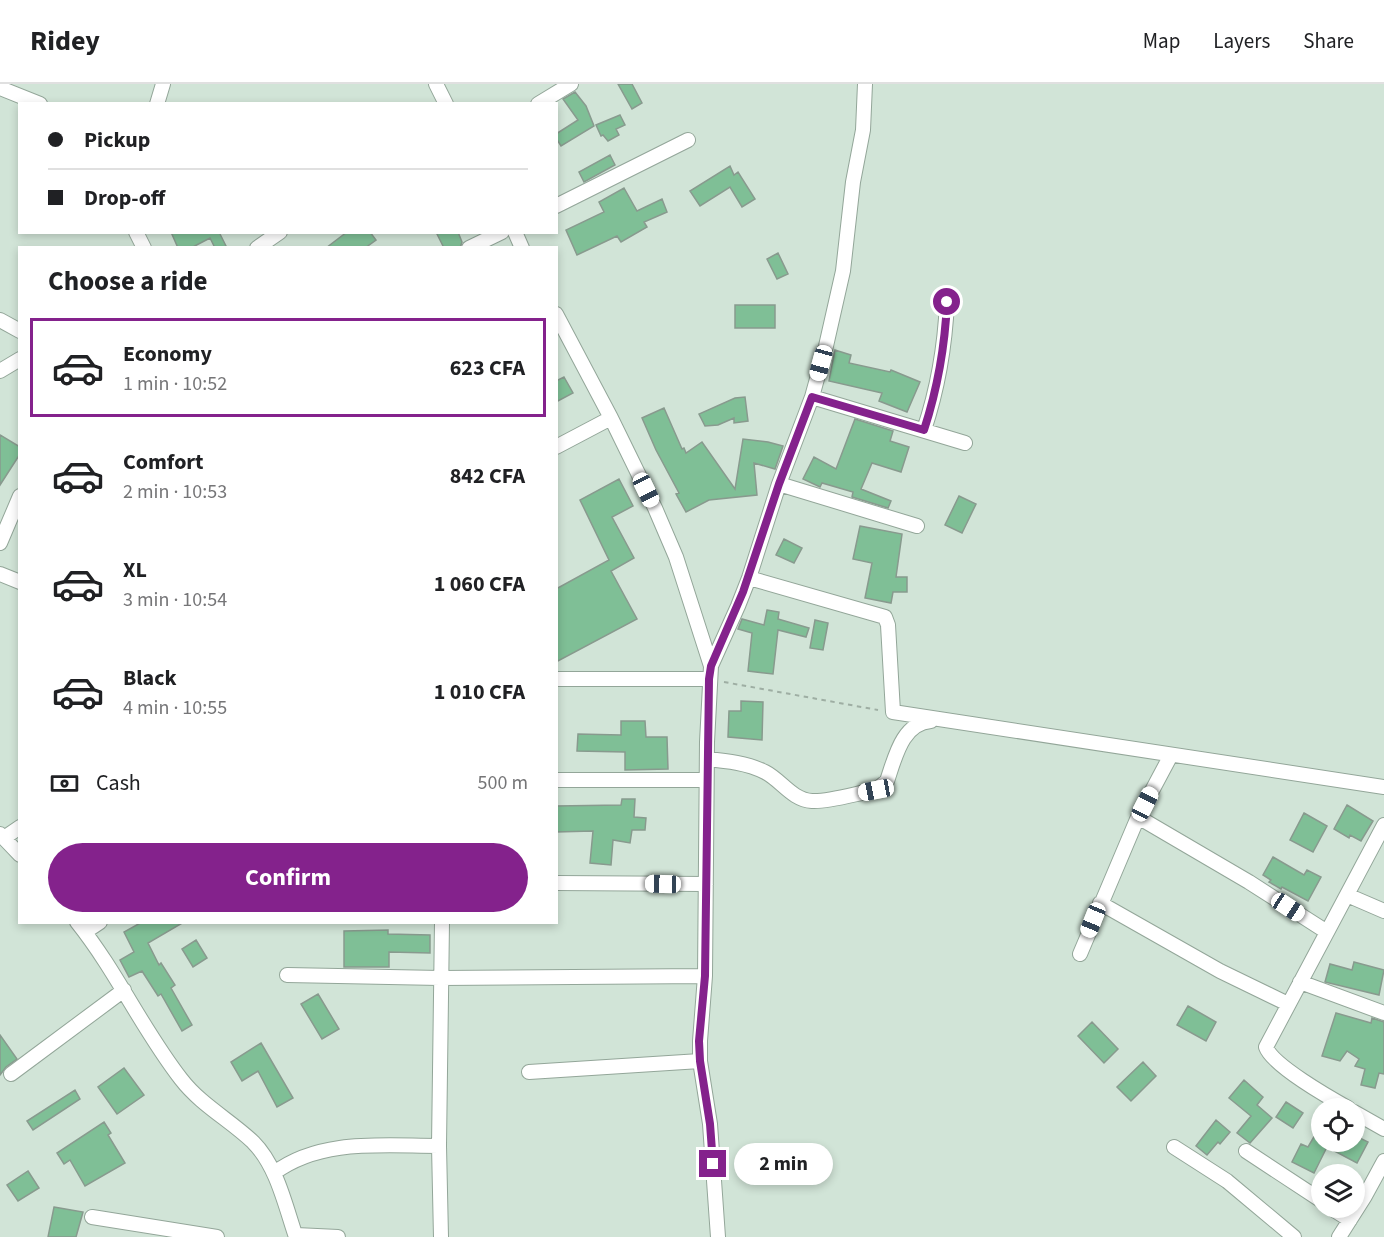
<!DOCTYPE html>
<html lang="en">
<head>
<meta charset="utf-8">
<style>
	body { margin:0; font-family:"Source Sans 3",sans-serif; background:#f2f2f2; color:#202124; height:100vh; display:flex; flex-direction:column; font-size:22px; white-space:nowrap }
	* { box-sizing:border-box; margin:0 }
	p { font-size:20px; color:#757577 }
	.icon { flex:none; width:33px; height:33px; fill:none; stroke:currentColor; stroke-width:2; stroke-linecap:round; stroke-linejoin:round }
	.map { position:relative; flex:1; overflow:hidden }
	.panel { position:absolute; left:18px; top:162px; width:540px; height:678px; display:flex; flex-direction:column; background:#fff; border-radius:0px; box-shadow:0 3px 9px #0003 }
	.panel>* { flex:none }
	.banner { position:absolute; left:18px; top:18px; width:540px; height:132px; border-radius:0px; box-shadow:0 3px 9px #0003; display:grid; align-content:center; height:132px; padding:0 30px; background:#fff }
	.controls { position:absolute; left:1311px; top:1014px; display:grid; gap:12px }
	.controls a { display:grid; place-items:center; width:54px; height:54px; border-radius:50%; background:#fff; box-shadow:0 3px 9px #0003; font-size:30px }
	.end { position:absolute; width:27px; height:27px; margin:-14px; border:8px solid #84228c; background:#fff; box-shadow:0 0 0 3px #fff }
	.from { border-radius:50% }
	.bubble { position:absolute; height:42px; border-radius:21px; background:#fff; box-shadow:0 3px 9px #0003; font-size:20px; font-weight:700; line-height:42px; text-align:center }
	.car { position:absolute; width:18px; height:36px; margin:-18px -9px; border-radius:8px; box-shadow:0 0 4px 2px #0007; background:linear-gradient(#fff 24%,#345 0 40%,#fff 0 76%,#345 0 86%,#fff 0) }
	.banner b { display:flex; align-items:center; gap:21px; height:57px; font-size:22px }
	.banner b+b { border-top:2px solid #e0e0e0 }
	.banner i { width:15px; height:15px; background:#202124 }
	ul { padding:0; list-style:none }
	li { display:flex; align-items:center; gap:18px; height:99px; margin:0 12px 9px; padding:0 18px; border:3px solid transparent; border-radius:0px }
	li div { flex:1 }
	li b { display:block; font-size:22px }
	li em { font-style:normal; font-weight:700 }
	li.active { border-color:#84228c }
	li>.icon { width:54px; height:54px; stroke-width:1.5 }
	h2 { padding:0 30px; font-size:27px; line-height:72px }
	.pay { display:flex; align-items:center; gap:15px; height:66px; padding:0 30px; font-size:22px }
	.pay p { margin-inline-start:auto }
	.action { display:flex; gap:12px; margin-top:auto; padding:12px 30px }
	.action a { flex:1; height:69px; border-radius:36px; background:#84228c; color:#fff; font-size:24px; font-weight:700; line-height:69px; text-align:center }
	header { display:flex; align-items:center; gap:36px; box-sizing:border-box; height:84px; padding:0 30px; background:#fff; border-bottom:2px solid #e0e0e0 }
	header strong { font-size:28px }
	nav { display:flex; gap:33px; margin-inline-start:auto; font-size:21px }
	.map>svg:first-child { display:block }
</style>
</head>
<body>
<header>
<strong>Ridey</strong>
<nav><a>Map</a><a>Layers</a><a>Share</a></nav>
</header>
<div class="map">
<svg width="1384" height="1153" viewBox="0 0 1384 1153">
	<rect width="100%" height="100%" fill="#d1e4d7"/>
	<path fill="#7fbf96" stroke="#889a8e" stroke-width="1.5" d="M618,0H632L642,19L632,25Z
		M575,8L586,22L594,42L561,62L556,54V50L578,36L563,15Z
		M620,31L625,41L616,45L619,51L608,57L603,51L601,52L596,41Z
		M610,71L615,81L584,98L579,88Z
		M730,82L734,91L738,88L755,115L742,123L730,103L700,122L690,107Z
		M624,104L637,127L662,115L667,128L644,138L647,143L621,158L617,152L577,171L566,146L604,128L599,118Z
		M171,148H222L220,150L227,164H215L210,154L191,164H178Z
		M347,148H370L376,156L365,164H326Z
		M436,148H458L462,158L460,164H444Z
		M778,169L788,190L777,195L767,175Z
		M735,221H775V244H735Z
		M835,266L851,271L849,279L890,288L891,286L920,298L907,328L879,317L882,309L829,297Z
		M564,293L573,309L556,318V297Z
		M745,313L748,337L734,339V334L718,341L705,342L699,330L735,314Z
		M664,324L682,365L684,364L686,369L702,358L735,405L743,355L768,358L783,362L775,385L754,379L757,411L709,416L686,428L676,410L679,409L656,366L642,334Z
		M855,335L893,347L890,357L909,363L901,388L872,379L861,405L891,417L888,424L852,413L853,408L822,399L820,403L803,395L814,373L836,385Z
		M0,351L20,363V370L0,401Z
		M619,395L633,422L612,433L634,474L611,487L637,535L556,578V505L609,476L580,416Z
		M959,412L976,420L962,449L945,441Z
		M860,442L902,450L896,493H907V508H893L891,519L865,514L872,479L853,475Z
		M784,455L802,464L794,479L776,471Z
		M767,526L779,528L778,535L809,544L806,553L778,546L773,590L748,587L752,549L738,545L742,535L764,541Z
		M815,536L828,539L823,566L810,564Z
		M741,617L763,618L762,656L728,653L729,627H741Z
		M621,637H645L646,653H667L668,685L625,686V668L577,667L578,650L621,651Z
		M622,715H635L634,733L646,734L645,746H632L630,759L613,756L611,781L590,779L593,747L556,748V722L621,721Z
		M1347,721L1373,737L1361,757L1350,751L1349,754L1334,745Z
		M1304,729L1327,742L1313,768L1290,756Z
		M1273,773L1304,791L1307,786L1321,793L1308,817L1282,803L1281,805L1269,798L1271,796L1263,791Z
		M142,838H184L148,859L159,881L161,879L175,901L171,904L192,941L182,947L161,910L158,912L142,887L129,893L120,876L134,868L124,848Z
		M388,846V850L430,851V869L389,868V883H344V847Z
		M196,856L207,874L193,883L182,865Z
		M1354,878L1384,886L1379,911L1325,898L1330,880L1352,886Z
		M318,910L339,945L322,955L301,920Z
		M1188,922L1216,938L1206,957L1177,941Z
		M1336,929L1371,939L1372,934L1384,938V990L1379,989L1375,1004L1361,1001L1365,985L1355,982L1359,975L1347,967L1340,977L1322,972Z
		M1092,938L1118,965L1104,979L1078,952Z
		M0,951L17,975L6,983L0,991Z
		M261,959L293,1014L277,1023L258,987L242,997L231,978Z
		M1143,978L1156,992L1131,1017L1117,1003Z
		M124,984L144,1011L117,1030L98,1003Z
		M1244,996L1263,1013L1257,1021L1272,1034L1250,1059L1237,1049L1251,1032L1229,1014Z
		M75,1006L80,1015L33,1046L27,1037Z
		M1286,1018L1303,1029L1293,1044L1276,1033Z
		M1216,1036L1230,1048L1220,1060L1218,1058L1207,1071L1196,1062Z
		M104,1038L111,1049L108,1051L125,1079L85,1102L70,1076L64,1080L57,1069Z
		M1322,1039V1058H1354V1051L1368,1058L1357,1079L1327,1063L1314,1089L1292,1078L1301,1060L1308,1063Z
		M28,1087L39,1104L18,1117L7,1101Z
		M54,1123L83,1128L76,1153H48Z"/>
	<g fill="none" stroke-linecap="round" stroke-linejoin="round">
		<g stroke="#93a699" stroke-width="16">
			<path id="minor" d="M436,0L446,20
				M0,4L40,20
				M157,20L163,0
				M538,20L571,0
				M556,122L688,56
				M136,148L144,164
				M515,148L522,164
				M257,164L280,148
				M469,164L502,148
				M556,230L611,334L655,424L676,473L711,582L707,658L705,892L700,957V977L710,1040L718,1153
				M0,236L20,247
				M0,287L20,275
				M812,313L965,359
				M924,346C938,304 945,262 947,218
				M556,363L611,334
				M779,400L917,442
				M0,459L20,412
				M0,490L20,498
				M749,494L885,533L888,541L893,628L1384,703
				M711,582L738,522L749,494L779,400L812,313L826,262L843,187L853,98L863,46L865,0
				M556,595H709
				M707,675C727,677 747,679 765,688C781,696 792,716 812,717C830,718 857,709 876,706L887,697C895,674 902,639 931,637
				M556,696H706
				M1138,733L1249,798L1327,848
				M0,750L20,771
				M4,754L20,743
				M556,799L706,800
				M1347,811L1384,827
				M1100,819L1220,887L1288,920
				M77,838C117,888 142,945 181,995C201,1021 230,1036 253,1058C277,1082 285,1121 296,1153
				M85,848L100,838
				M1080,870L1138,733L1171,671
				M287,891L440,894L705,892
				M1300,898L1384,929
				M529,988L700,977
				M11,990L124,906
				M1348,1024C1330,1014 1272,981 1266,963L1384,741
				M1354,1028L1384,1045
				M1174,1063L1227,1097L1294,1153
				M1246,1067L1322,1117
				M274,1089C321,1054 383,1062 439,1062
				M1331,1124L1350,1136
				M92,1133L217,1153
				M296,1151L338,1153
				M441,1153L439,1062L442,838
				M1339,1153L1365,1112L1384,1077"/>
		</g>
		<path stroke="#9eaea3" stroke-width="2" stroke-dasharray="4.5 4.5" stroke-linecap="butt" d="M724,598L878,626"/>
		<use href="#minor" stroke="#fff" stroke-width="14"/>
	</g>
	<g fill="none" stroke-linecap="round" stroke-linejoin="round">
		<path stroke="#84228c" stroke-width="8" d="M713,1080L710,1040L700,977L699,957L705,892L709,595L711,582L743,508L779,400L812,313L924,346C938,303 945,262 947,218"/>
	</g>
</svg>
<div class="controls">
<a><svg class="icon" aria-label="locate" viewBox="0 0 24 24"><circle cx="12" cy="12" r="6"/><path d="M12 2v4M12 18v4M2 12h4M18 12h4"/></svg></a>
<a><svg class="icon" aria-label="layers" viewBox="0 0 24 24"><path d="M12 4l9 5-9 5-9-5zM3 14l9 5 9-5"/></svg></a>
</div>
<i class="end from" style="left:947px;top:218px"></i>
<i class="end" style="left:713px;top:1080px"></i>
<div class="bubble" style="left:734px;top:1059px;width:99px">2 min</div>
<i class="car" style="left:821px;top:279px;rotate:195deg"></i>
<i class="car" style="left:646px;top:406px;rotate:154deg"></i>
<i class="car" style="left:876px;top:706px;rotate:259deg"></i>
<i class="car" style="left:1145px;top:720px;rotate:27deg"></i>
<i class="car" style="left:663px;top:800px;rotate:271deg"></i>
<i class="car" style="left:1288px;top:823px;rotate:123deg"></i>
<i class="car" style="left:1093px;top:836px;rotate:202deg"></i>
<div class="banner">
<b><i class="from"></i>Pickup</b>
<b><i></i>Drop-off</b>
</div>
<section class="panel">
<h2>Choose a ride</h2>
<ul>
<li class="active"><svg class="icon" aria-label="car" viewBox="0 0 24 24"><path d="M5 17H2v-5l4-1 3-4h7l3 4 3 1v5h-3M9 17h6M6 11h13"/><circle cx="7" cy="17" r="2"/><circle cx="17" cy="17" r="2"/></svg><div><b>Economy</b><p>1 min · 10:52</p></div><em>623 CFA</em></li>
<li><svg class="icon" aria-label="car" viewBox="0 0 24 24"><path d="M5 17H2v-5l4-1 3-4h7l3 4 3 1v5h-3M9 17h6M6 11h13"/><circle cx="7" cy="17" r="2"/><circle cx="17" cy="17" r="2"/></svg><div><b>Comfort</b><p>2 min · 10:53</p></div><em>842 CFA</em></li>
<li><svg class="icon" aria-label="car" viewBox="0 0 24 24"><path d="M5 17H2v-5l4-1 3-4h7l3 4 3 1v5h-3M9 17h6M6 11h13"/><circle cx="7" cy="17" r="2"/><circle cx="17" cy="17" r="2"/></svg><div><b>XL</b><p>3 min · 10:54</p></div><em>1 060 CFA</em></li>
<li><svg class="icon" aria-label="car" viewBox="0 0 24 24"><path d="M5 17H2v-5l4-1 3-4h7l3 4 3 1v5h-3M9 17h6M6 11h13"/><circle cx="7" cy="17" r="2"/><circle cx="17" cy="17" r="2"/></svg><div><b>Black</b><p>4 min · 10:55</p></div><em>1 010 CFA</em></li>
</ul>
<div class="pay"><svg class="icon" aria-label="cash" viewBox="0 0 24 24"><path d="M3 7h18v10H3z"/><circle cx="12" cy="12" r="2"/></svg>Cash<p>500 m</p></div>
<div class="action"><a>Confirm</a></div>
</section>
</div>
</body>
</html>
